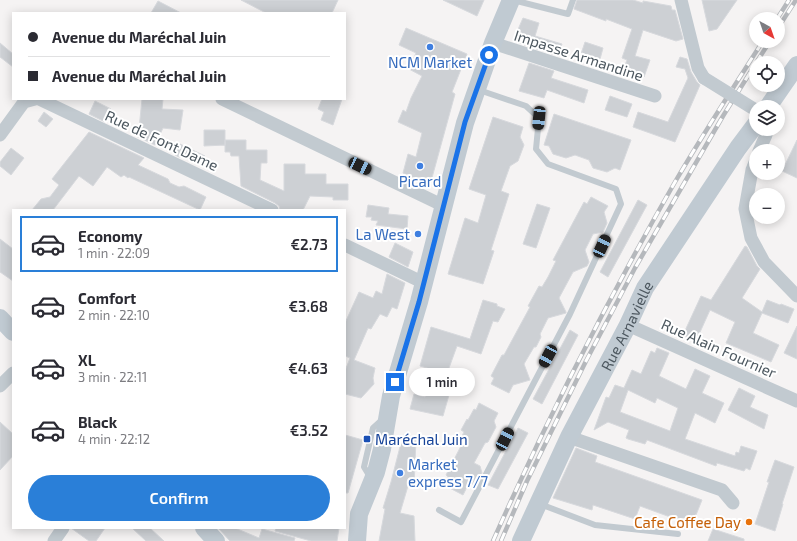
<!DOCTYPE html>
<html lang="en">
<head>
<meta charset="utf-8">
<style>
	body { margin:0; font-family:"Exo 2",sans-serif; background:#f7f7f7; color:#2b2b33; height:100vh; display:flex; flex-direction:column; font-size:15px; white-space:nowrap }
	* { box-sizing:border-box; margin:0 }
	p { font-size:13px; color:#7c7c81 }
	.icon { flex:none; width:22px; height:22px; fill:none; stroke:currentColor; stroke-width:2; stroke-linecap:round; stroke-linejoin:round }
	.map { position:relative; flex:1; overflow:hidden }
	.drawer { position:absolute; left:12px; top:209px; width:334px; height:320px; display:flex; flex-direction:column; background:#fff; border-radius:0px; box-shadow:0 2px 10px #0003 }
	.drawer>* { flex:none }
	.guide { position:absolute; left:12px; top:12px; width:334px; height:88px; border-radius:0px; box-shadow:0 2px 10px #0003; display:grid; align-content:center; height:88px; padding:0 16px; background:#fff }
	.needle { width:26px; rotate:140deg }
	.controls { position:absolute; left:749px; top:12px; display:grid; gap:8px }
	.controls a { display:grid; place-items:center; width:36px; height:36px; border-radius:50%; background:#fff; box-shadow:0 2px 10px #0003; font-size:20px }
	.end { position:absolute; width:18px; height:18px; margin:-9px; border:5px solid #1a73e8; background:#fff; box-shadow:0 0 0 2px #fff }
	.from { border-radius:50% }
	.bubble { position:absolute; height:28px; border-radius:14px; background:#fff; box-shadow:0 2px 10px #0003; font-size:13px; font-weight:600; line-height:28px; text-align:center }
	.car { position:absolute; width:12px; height:24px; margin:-12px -6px; border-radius:5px; box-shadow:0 0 3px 1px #0007; background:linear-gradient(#222 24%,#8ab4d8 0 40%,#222 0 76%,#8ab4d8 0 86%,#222 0) }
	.guide b { display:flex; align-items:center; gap:14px; height:38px; font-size:15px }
	.guide b+b { border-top:1px solid #e1e1e2 }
	.guide i { width:10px; height:10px; background:#2b2b33 }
	ul { padding:7px 0 0; list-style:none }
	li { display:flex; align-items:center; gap:12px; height:56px; margin:0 8px 6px; padding:0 8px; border:2px solid transparent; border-radius:0px }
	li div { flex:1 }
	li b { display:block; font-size:15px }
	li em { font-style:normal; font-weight:600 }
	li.selected { border-color:#2a7fd8 }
	li>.icon { width:36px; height:36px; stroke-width:1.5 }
	.action { display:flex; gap:8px; margin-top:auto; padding:8px 16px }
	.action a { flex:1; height:46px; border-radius:24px; background:#2a7fd8; color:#fff; font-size:16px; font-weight:600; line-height:46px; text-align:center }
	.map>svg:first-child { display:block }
</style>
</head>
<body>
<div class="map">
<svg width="797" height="541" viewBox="0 0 797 541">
	<rect width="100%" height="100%" fill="#f5f3f3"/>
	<path fill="#cdd0d4" stroke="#d7d9dd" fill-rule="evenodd" d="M241,0H338L332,13H266Z
		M443,0H484L477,16Z
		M577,0H633L643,3V1L671,6L672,10H675L683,39L676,41L643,30L635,56L650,60L644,77L637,75L636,78L626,75L627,71L623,70L627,60L622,58L632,29L606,19V21L574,9Z
		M702,0H737L717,29L709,31Z
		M158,1L181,13H151Z
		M523,18L539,23L535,36L562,44L558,56L513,41Z
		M406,28L467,54L452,92L455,94L430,185L403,173L408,154L416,157L422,133L398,122L403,110L406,112L411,98L422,76L409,69L416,53L399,45Z
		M585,42L603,48L599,63L580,57Z
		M0,43L13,54V67L0,57Z
		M680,57L687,59L691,72L697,82L700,85L675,142L633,127L638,112L668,122L688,78L685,69L676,67Z
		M529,63L554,71L551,78L588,90L584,103L547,90L544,98L519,91Z
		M610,96L632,104L627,117L605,110Z
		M142,99H163L162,109L183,110L180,130L163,128L155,145L136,136L139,129Z
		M322,99H342L333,125L321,120L324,112L318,109Z
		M95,101L111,109L105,122L89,114Z
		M44,112L53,119L46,127L38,121Z
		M554,114L631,140L620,170L615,168L607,172L593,168L589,160L575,155L566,158L553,154L549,146L544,145Z
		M493,117L523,127L520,137L524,145L518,161L510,166L501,191L509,194L491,250L494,251L483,284L448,274L465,218L478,223L486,195L469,189Z
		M204,130H225V145L204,146Z
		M89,132L144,158L138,165L168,179L170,183L179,187L184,186L206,197L200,210L129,177L128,178L124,175L121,177L107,167L93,186L79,176L53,210H32L41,199L50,197L59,185L52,179Z
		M225,140H246V150H267V163H261L260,180L284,191V164H305V174H326V184H348V200H333V197L310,196L303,210H280L279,206L275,203L241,186L239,156H231L230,152H225Z
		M797,140V178L782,171Z
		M180,144L205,156L179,157L175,155Z
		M11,148L24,158L11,175L0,166V162Z
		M591,197L608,206L604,212L607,223L603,232L593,234L585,250L589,262L587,266L573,272L559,298L566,312V313L548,318L540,334L541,337L536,347H534L524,364L530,380L513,385L509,393L491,384L494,378L491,376L502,355H504L530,307L528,306L539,286L542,287L548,277L556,261L553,260L584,202L587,204Z
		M638,200L647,205L608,277L600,272Z
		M537,204L550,208L536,248L523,244Z
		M368,205L389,208L388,214L408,216L407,229L376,225L378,221L371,220L372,217H366Z
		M0,239L13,249V281L0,272Z
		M395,243L413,252L408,267L389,257Z
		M745,246L747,247L757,266L760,269L742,298L762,312L767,300L780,305L781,304L794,309L788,323L762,313L753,333L779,345L771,362L726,343L735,322L710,310L696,341L683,335L701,296L711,300Z
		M387,274L405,283L397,309L392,307L387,317L380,314L371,329L368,328L354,360L375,368L373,378L374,384L361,398L345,394V371L350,358L345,356V323L359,292L373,298L376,291L382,294Z
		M483,300L497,304V306L505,309L498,322L493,321L481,354L457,346L445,379L453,381L443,416L410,409L414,394L425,397L434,370L420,366L431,327L470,339Z
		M797,326V359L784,353Z
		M570,330L578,335L542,404L533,399Z
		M657,348L669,353L659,376L686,389L695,369L710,376L702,393L724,403L715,423L695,413L685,439L735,456L736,452L739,453L741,446L757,451L750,470L746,468L744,471L717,463L716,466L647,440L645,444L628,439L626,438L629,430L608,422L594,430L606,397L609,398L615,385L624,388L632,370L641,374L651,351L655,353ZM628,390L655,403L657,398L678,408L670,431L620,412Z
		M739,388L755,396L750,407L768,415L764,429L728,410Z
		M479,403L498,413L494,421L496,427L488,442L485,443L474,463L480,466L482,473L478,480L476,479L473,484L467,487L463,495L444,485L448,477L446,475L462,444L459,442L464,432L461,430L467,419L468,420L474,409L476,410Z
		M0,422L13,434V456L0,470Z
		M518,428L528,433L498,489L488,485Z
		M345,435L363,440L348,493H345Z
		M403,435L416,439L414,487L408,486L400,513L414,516L415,541H379L385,509L383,508L391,482Z
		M576,448L597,456L595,462L702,500L692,525L640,506L635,519L593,505L592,510L553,498Z
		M775,460L794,467L782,504H783L775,531L755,524L769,482H767Z
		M71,528H105L96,541H89Z
		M132,528H150L164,541H146Z
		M218,528H235L259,538L262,529L295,538L294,541H230Z
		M276,528H339L337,541H311L275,531Z
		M713,529L744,539V541H708Z"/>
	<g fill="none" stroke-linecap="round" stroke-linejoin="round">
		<path stroke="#c2cad0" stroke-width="6" d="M513,0L568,14L573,0
			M370,477L364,467L373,428L383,419
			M540,504L595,525L678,534
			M439,510L461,522L570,314L621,204L616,189L548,164L536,149L539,118L526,106L479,90"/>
		<path stroke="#c2cad0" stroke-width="13" d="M681,0L698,68L704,78
			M493,43L655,96
			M39,99L272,210
			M222,99L444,206
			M0,135L24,102L35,99
			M759,151L766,135V129
			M756,160L752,170L745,209L751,238L764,262L797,296
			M345,245L424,283
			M628,325L797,401
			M0,386L13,373
			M569,437L722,490L733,503
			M54,541L63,528"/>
		<g stroke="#c0cad2" stroke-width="18">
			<path d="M768,107L797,65"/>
			<path d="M0,318L13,332"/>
			<path d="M204,528L216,541"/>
			<path d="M357,541L359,514L376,472L382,449L391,396L419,302L465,123L493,43L511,0"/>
			<path id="s1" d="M521,541L569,437L628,325L645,288L738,148L756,124"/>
		</g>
		<g stroke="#b5b8bc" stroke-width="4.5">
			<path id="rail" d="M777,19L789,0
				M778,28L796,0
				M756,63L770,41
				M493,541C547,419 608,299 675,182C703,134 733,88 763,41
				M501,541L527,481L586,361L635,268L723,116L756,63"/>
		</g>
		<use href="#rail" stroke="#fff" stroke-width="3" stroke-dasharray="9" stroke-linecap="butt"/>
		<path stroke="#c2cad0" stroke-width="13" d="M704,78L754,109"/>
	</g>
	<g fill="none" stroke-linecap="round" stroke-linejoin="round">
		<path stroke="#1a73e8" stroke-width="5" d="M395,382L419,302L465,122L489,55"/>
	</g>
	<g fill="#3f7fe0" stroke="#fff" stroke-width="1.5">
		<circle cx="430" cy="47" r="4"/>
		<circle cx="420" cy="166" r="4"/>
		<circle cx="418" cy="234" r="4"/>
		<circle cx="400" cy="473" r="4"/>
	</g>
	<rect fill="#1a4fb4" stroke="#fff" stroke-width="1.5" x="363" y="435" width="8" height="8" rx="2"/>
	<circle fill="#e8710a" stroke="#fff" stroke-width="1.5" cx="749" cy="522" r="4"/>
	<g text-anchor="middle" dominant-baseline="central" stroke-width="4" stroke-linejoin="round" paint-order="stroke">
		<g font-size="15" fill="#4c575f" stroke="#fff">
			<text transform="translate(579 55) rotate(18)">Impasse Armandine</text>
			<text transform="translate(162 140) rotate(25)">Rue de Font Dame</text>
			<text stroke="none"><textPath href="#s1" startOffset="240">Rue Arnavielle</textPath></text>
			<text transform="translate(719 348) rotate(24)">Rue Alain Fournier</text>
		</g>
		<g font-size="15" fill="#366cbe" stroke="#fff">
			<text x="430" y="62">NCM Market</text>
			<text x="420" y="181">Picard</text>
			<text x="410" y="234" text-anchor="end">La West</text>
			<text x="408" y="464" text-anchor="start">Market<tspan x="408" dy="17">express 7/7</tspan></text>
		</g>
		<g font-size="15" fill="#164399" stroke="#fff" text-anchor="start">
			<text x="375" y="439">Maréchal Juin</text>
		</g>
		<g font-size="15" fill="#c56008" stroke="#fff" text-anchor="end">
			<text x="741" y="522">Cafe Coffee Day</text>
		</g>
	</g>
</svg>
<div class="controls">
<a><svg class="needle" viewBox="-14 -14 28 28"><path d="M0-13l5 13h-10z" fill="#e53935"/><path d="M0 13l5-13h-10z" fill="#7c7c81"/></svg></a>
<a><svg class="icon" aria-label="locate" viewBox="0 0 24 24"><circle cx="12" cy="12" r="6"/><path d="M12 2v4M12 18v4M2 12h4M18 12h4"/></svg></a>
<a><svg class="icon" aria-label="layers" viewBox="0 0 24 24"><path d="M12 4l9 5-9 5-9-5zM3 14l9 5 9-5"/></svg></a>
<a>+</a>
<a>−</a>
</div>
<i class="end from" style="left:489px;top:55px"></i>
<i class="end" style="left:395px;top:382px"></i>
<div class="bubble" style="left:409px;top:368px;width:66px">1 min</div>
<i class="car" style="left:539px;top:118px;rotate:186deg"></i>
<i class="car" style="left:360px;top:166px;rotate:115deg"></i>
<i class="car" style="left:602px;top:246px;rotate:25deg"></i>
<i class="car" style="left:548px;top:356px;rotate:208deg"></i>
<i class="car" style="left:505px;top:439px;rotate:27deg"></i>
<div class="guide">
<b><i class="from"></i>Avenue du Maréchal Juin</b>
<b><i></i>Avenue du Maréchal Juin</b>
</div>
<section class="drawer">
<ul>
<li class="selected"><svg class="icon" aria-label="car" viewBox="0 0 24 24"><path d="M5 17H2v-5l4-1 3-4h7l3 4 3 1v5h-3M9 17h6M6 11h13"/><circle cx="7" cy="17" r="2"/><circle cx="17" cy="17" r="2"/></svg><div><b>Economy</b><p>1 min · 22:09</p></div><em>€2.73</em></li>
<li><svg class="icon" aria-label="car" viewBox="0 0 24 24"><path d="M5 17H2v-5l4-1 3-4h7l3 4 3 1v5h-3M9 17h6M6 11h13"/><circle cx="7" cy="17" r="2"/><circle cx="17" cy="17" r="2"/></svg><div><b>Comfort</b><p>2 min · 22:10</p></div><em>€3.68</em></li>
<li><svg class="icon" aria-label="car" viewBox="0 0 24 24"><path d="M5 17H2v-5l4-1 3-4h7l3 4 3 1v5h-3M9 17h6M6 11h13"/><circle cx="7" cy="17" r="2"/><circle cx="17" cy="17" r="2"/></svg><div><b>XL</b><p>3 min · 22:11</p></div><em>€4.63</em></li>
<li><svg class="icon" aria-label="car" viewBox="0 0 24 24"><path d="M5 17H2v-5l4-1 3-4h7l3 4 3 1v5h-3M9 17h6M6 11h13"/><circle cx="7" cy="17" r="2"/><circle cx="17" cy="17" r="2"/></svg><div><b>Black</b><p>4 min · 22:12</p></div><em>€3.52</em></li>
</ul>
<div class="action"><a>Confirm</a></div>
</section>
</div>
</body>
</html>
